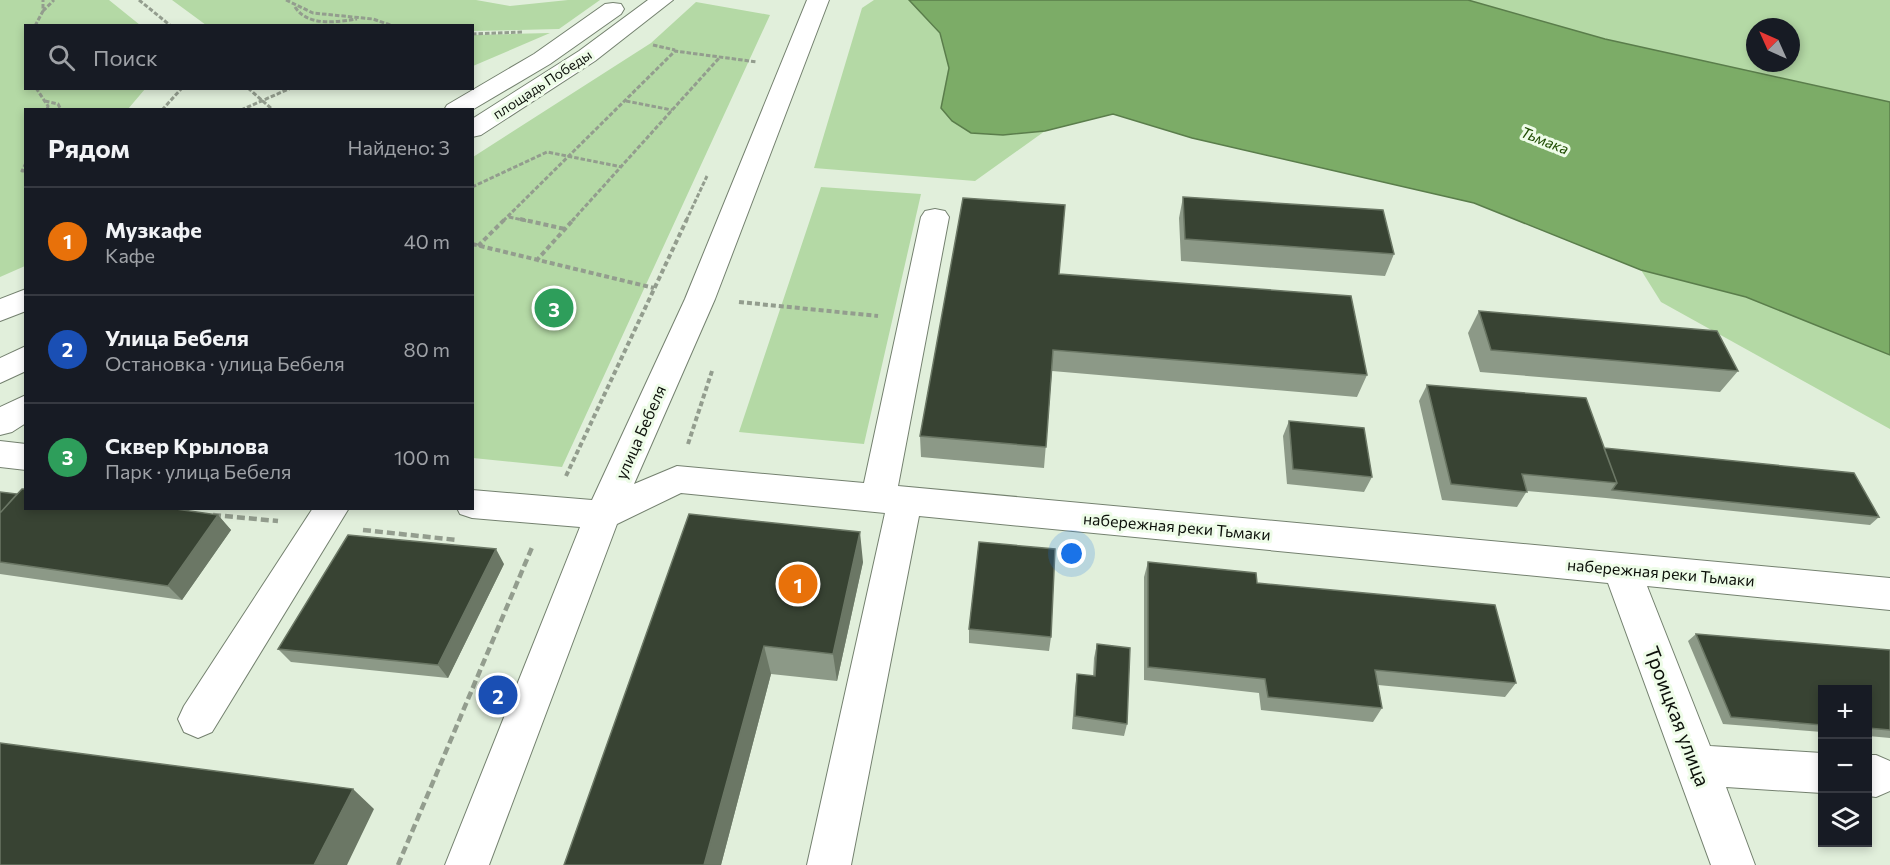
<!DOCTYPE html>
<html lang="ru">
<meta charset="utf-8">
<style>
:root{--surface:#171b24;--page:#20242c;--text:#f1f3f6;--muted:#9ea1a6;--line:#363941;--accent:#9ab787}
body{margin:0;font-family:Commissioner,sans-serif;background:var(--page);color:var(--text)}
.controls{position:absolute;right:18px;bottom:18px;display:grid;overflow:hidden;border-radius:0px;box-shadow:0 3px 9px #0003}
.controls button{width:54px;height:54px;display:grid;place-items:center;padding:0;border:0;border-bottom:2px solid var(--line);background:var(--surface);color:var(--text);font:30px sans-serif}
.compass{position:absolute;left:1746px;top:18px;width:54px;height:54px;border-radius:50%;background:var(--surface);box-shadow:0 3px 9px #0003;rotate:315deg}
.you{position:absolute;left:1072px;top:554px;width:21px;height:21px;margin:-15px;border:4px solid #fff;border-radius:50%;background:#1a73e8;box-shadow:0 0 0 9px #1a73e833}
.badge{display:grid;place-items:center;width:39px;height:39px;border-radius:50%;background:var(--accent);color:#fff;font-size:20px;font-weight:700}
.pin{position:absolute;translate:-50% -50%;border:3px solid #fff;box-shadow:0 2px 6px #0006}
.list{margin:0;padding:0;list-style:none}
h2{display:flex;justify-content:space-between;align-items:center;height:78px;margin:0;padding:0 24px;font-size:26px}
h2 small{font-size:20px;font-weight:400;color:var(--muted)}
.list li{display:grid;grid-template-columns:39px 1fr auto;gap:18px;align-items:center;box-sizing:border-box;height:108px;padding:0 24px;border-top:2px solid var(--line)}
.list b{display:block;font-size:22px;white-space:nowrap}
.list p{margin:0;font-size:20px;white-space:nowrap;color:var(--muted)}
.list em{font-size:20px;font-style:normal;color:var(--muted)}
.icon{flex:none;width:33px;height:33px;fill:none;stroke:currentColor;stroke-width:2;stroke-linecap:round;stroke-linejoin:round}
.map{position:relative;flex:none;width:1890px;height:865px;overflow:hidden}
.search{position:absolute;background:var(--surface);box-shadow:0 3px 9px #0003;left:24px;top:24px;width:450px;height:66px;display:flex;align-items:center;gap:15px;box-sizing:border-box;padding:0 21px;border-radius:0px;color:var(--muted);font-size:22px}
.panel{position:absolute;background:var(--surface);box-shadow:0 3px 9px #0003;left:24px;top:108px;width:450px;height:402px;border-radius:0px}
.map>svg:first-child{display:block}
.green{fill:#b4d9a5;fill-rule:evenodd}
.water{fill:#7cac67;stroke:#5a7d4b;stroke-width:1.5}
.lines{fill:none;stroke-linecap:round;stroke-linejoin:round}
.minor-casing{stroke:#74816f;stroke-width:2}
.major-casing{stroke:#74816f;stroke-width:2}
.path-far2{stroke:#939d8e;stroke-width:3;stroke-dasharray:4.5 2;stroke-linecap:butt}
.path-far1{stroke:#939d8e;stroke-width:4;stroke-dasharray:5 3;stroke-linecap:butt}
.path{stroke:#939d8e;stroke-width:4.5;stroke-dasharray:8 4;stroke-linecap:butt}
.minor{fill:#fff;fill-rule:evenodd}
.major{fill:#fff;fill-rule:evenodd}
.wall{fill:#8c9987}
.shaded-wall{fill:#6b7765}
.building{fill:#384333;stroke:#6b7765;stroke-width:1.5}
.labels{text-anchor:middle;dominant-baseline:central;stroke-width:6;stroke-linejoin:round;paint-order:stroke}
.far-street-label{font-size:14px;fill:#0c100a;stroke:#eefce8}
.far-water-label{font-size:15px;font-style:italic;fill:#1e4b00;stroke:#eefce8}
.street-label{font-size:16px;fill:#0c100a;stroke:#eefce8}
.near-street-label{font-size:20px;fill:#0c100a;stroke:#eefce8}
</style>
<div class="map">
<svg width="1890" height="865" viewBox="0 0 1890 865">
<rect width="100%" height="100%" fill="#e1efdb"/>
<path class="green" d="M0 0H109L140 25 26 26V88L145 89 128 109 26 110 25 266 0 277Z
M172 0H476L510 6 568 0H600L559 29 473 31 472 26 206 25Z
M874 0H909L940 33 949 68 941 108C972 144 1002 135 1045 131L975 181 814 168 862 8Z
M1468 0H1890V102L1605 39ZM1755 27H1791V63H1755Z
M696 2 770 15 562 467 473 458V157L651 43Z
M550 33 473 66V35Z
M821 187 921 194 864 444 739 432Z
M1641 270 1746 297 1890 355V429L1661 302Z"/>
<path class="water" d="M909 0H1468L1605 39 1890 102V355L1746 297 1641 270 1474 203 1192 138 1113 114 1045 131 1003 135 971 133 952 121 941 108 949 68 940 33Z"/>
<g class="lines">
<g class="minor-casing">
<path id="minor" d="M807 0H829L715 299 634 484 677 466 864 483 921 217 925 211 935 209 945 211 949 217 898 486 1890 578V610L1647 586 1710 746 1822 753V793L1726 787 1755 865H1711L1608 583 919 516 851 865H807L885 513 681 493 617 524 489 865H445L580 527 472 518 460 514 457 508H472V490L592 500 685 299Z
M26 289V311L0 321V299Z
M0 441 26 444V470L0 467Z
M313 508H349L212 732 198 738 184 732 178 719 184 706Z
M1868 755H1876L1890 761V791L1876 797 1868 796Z"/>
</g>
<g class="major-casing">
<path id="major" d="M648 0H673L595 61 481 135 472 137V119L579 51Z
M613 3 621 4 624 9 621 14 550 64 472 110H444L447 105 534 54 605 4Z
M26 346V371L0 383V358Z
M26 395V423L12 432 0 435V407Z"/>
</g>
<path class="path-far2" d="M139 0 171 26
M286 0 313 13 373 19 393 26
M295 7C308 27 337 22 357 19
M43 11 54 0
M35 26 43 11V0
M472 34 523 32
M653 45 675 50
M36 88 48 106 47 110
M248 88 273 110
M45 101 58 104 61 110
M626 101 672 110
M162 110 182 88
M241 110 291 88
M26 163 22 171H26
M472 187 547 152 622 167
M509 217 527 221
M503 221 675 51 757 62
M572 221 720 57
M686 221 707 176"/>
<path class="path-far1" d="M520 219 565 229
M472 244 654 288
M478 246 505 219
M536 261 574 219
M739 302 878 316
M688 444 712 371
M566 476 687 219"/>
<path class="path" d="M213 515 278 521
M363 530 457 540
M398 865 533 545"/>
<use href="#minor" class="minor"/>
<use href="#major" class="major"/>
</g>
<path class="wall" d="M1183 197 1394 254 1385 276 1181 261 1179 218Z
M1059 274 1367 375 1357 397 1052 371 1044 468 921 457 920 436Z
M1479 311 1738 371 1720 392 1480 372 1468 333Z
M1427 385 1604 448 1879 517 1870 525 1606 498 1527 491 1517 507 1442 500 1419 401Z
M1289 421 1372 477 1364 492 1287 484 1283 436Z
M0 492 218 515 231 530 182 600 0 574Z
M689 514 863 562 837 681 771 674 721 865H564Z
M1148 562 1257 583 1516 683 1505 697 1378 685 1382 708 1373 722 1261 710 1259 693 1144 680V577Z
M504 564 448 678 291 662 278 649Z
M969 629 1051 637 1049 651 969 643Z
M1696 634 1890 650V738L1868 736V690H1822V732L1723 724 1688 641Z
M1097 644 1127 724 1124 736 1072 729 1075 688 1077 674 1093 676 1094 658Z"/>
<path class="shaded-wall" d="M218 515 231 530 182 600 168 586Z
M860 532 863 562 837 681 833 654Z
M496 549 504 564 448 678 438 665Z
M764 646 771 674 721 865H704Z
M353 789 374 809 347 865H314Z"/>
<path class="building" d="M1183 197 1383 210 1394 254 1185 239Z
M963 198 1065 205 1059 274 1351 296 1367 375 1053 350 1046 447 920 436Z
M1479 311 1717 331 1738 371 1491 350Z
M1427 385 1586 398 1617 483 1522 474 1527 492 1451 484Z
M1289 421 1364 428 1372 477 1293 469Z
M1604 448 1854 473 1879 517 1612 490 1617 483Z
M22 489H26V508H169L218 515 168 586 0 562V513Z
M0 492 17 494 0 513Z
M689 514 860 532 833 654 764 646 704 865H564Z
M348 535 496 549 438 665 278 649Z
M979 542 1055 549 1051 637 969 629Z
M1148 562 1256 573 1257 583 1495 605 1516 683 1375 670 1382 708 1268 697 1265 679 1148 667Z
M1696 634 1890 650V730L1868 728V690H1822V725L1731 717Z
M1097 644 1130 648 1127 724 1075 716 1077 674 1095 676Z
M0 743 353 789 314 865H0Z"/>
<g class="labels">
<g class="far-street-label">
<text transform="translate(542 84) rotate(-33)">площадь Победы</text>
</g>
<g class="far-water-label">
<text transform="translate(1545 140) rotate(22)">Тьмака</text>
</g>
<g class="street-label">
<text transform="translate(640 432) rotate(-66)">улица Бебеля</text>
<text transform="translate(1177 526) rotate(5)">набережная реки Тьмаки</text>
<text transform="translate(1661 572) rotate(5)">набережная реки Тьмаки</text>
</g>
<g class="near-street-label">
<text transform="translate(1678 716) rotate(69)">Троицкая улица</text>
</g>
</g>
</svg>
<div class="controls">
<button>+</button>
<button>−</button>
<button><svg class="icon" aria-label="layers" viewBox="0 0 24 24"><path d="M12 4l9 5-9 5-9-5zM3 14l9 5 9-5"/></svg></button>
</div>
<svg class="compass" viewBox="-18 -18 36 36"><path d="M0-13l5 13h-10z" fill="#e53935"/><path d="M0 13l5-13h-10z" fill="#9ea1a6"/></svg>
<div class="you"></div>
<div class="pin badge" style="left:798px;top:584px;background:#e8710a">1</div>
<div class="pin badge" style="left:498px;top:695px;background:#1a4fb4">2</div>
<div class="pin badge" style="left:554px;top:308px;background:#2e9e5b">3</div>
<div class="search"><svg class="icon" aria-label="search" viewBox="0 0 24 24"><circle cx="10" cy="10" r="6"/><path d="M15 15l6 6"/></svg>Поиск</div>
<section class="panel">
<h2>Рядом<small>Найдено: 3</small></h2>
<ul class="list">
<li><span class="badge" style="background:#e8710a">1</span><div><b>Музкафе</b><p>Кафе</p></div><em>40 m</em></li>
<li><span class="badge" style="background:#1a4fb4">2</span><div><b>Улица Бебеля</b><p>Остановка · улица Бебеля</p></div><em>80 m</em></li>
<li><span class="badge" style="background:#2e9e5b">3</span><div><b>Сквер Крылова</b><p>Парк · улица Бебеля</p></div><em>100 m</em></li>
</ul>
</section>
</div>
